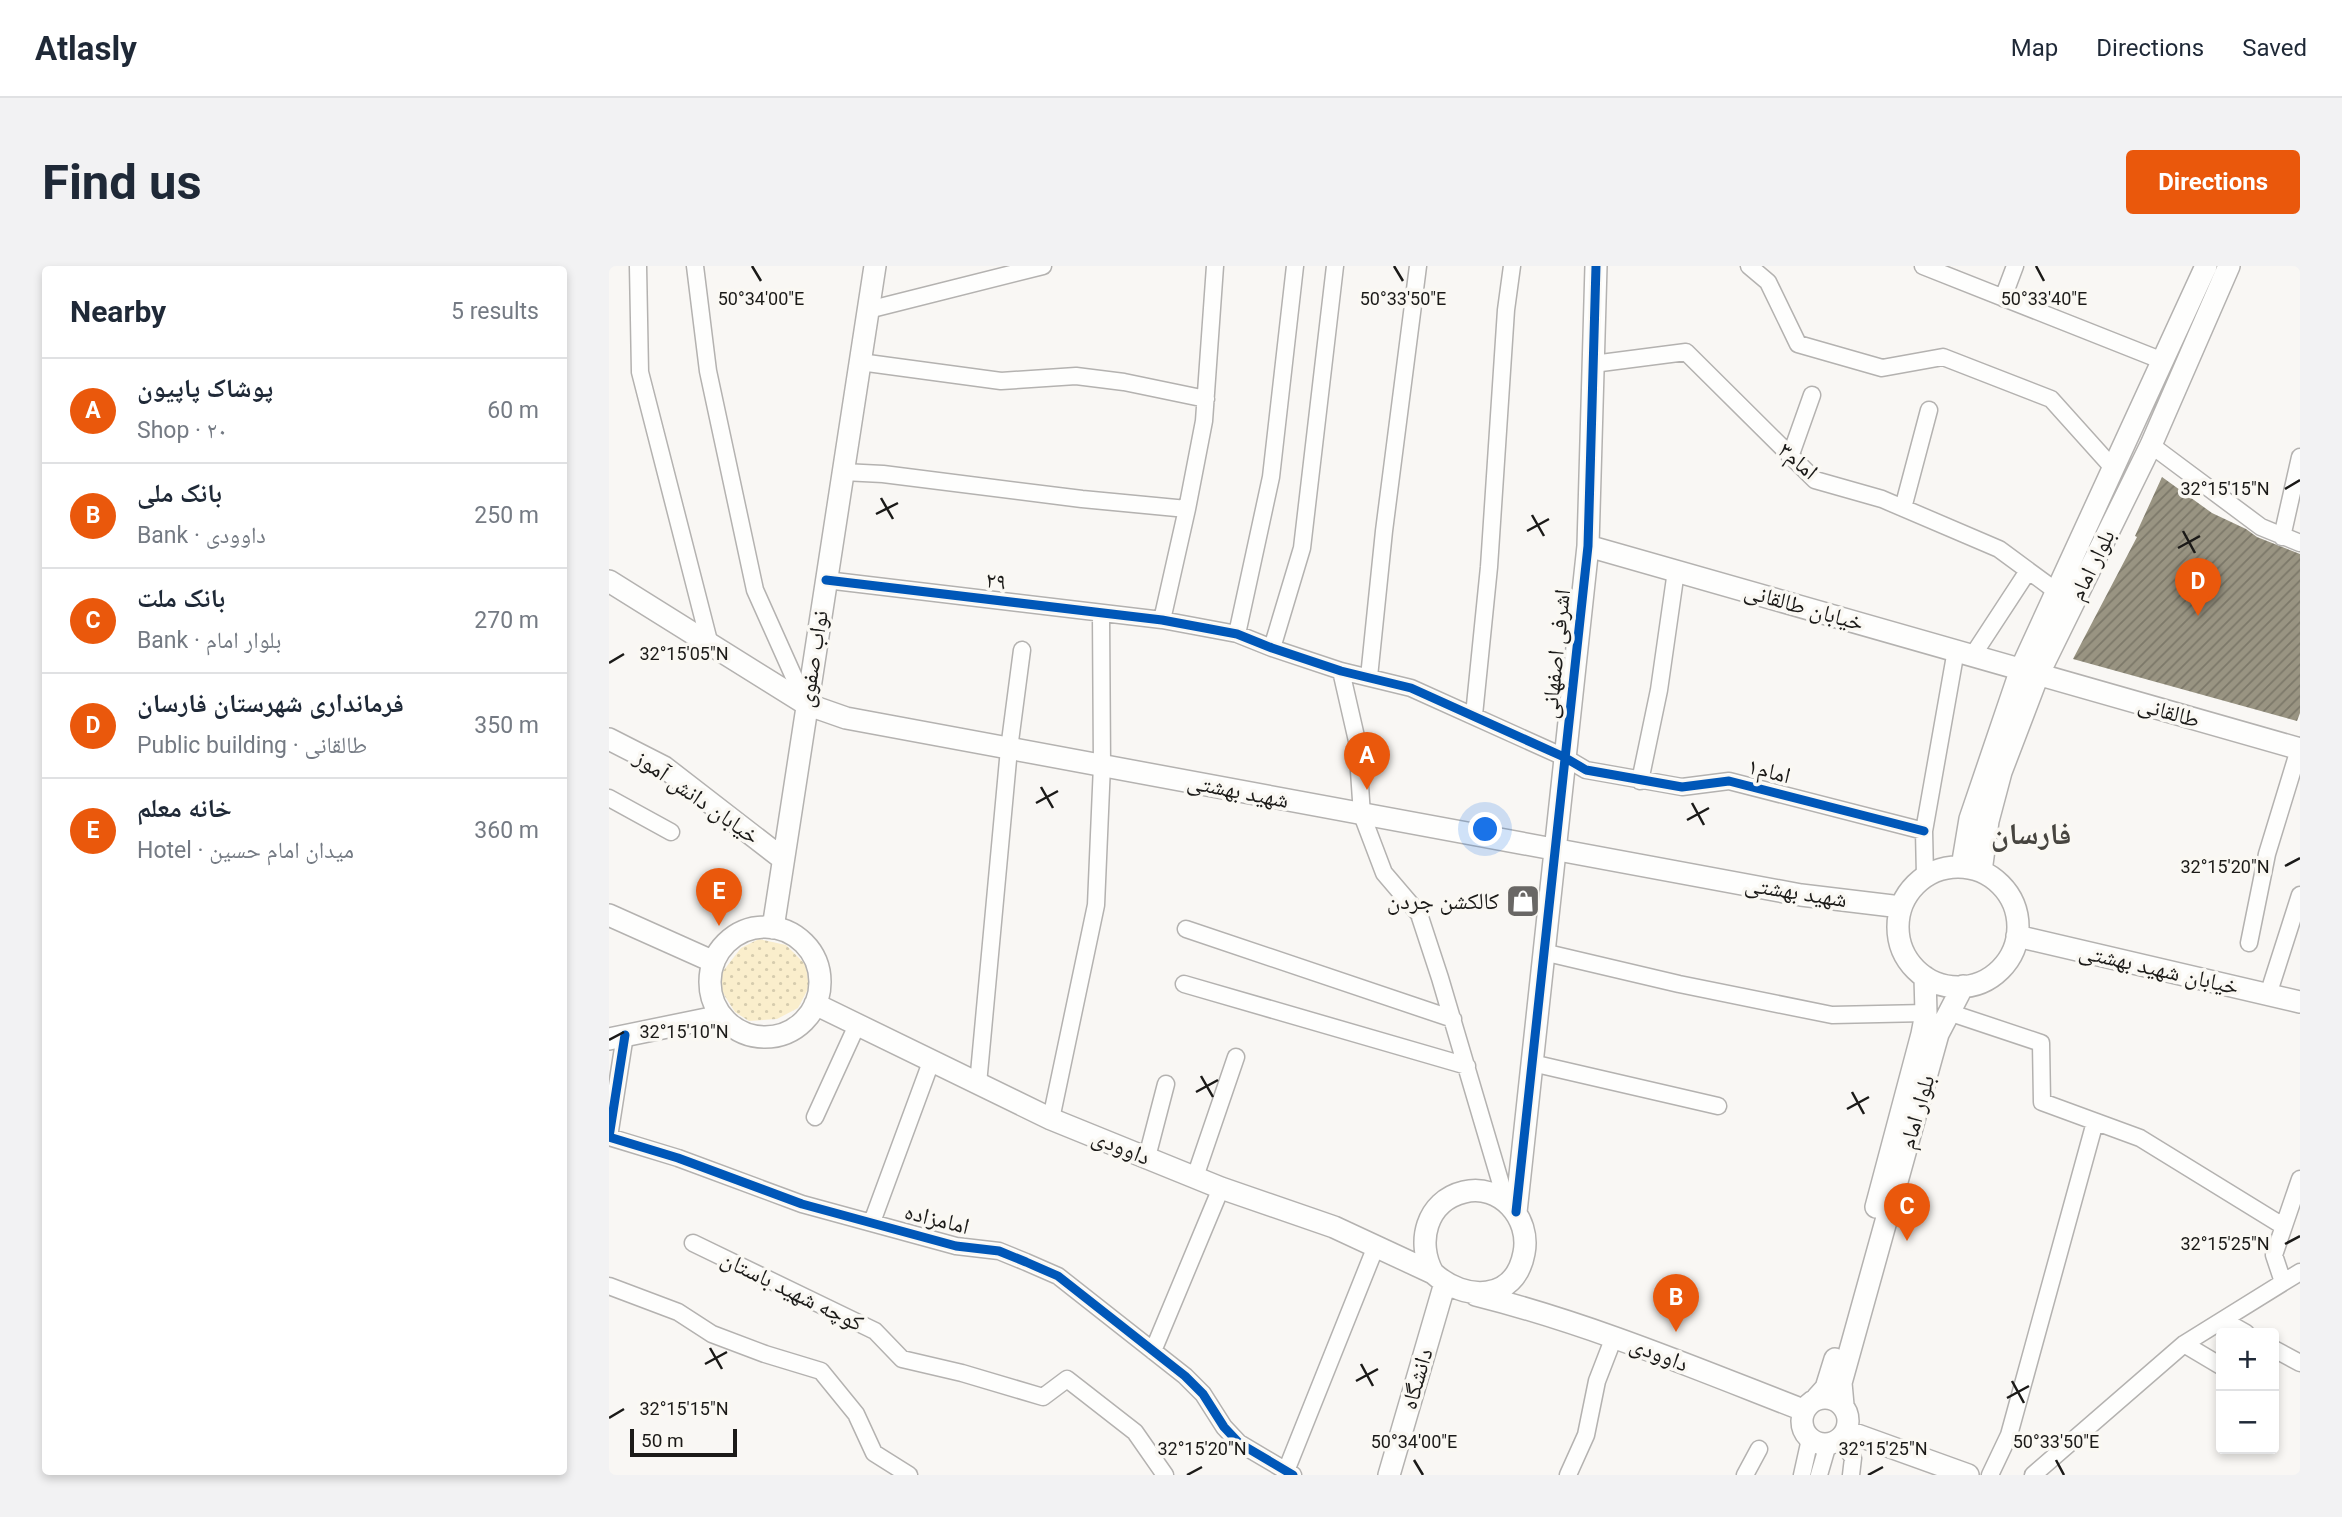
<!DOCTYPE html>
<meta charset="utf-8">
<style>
:root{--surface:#fff;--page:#f2f2f3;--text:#1f2937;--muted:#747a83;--line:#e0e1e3;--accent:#ea580c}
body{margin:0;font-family:Roboto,"Noto Naskh Arabic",sans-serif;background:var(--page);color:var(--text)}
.controls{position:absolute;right:21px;bottom:21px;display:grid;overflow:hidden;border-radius:7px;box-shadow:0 4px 10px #0003}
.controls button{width:63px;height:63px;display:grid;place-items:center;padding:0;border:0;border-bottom:2px solid var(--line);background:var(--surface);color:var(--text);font:35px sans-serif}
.scale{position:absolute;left:21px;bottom:18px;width:107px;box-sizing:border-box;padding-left:7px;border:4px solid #1b1a18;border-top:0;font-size:19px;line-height:24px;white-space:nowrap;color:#1b1a18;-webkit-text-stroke:5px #faf8f3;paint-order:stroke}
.you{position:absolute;left:877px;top:564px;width:24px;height:24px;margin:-18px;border:5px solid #fff;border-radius:50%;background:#1a73e8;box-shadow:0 0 0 10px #1a73e833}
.badge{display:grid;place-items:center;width:46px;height:46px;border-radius:50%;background:var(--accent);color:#fff;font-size:23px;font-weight:700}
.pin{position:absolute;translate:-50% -58px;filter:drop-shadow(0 2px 4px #0008)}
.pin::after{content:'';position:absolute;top:37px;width:24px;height:21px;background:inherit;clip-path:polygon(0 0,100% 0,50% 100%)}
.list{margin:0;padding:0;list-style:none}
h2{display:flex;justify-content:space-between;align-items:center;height:91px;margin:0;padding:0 28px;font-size:30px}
h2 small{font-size:23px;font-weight:400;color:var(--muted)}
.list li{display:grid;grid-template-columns:46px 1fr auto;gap:21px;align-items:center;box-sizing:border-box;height:105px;padding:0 28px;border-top:2px solid var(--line)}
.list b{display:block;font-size:26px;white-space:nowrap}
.list p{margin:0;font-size:23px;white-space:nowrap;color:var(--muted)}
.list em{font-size:23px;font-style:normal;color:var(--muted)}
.map{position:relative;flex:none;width:1691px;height:1209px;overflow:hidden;border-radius:7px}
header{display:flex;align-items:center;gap:42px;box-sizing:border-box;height:98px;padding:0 35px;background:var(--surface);border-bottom:2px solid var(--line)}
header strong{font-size:33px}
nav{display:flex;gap:38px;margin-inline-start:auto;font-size:24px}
.intro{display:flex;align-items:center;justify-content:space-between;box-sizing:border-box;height:168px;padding:0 42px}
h1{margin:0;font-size:49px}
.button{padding:18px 32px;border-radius:7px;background:var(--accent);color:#fff;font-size:24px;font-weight:700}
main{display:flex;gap:42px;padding:0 42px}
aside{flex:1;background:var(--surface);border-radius:7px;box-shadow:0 4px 10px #0003}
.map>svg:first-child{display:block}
.grass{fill:url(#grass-dots)}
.building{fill:url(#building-hatch)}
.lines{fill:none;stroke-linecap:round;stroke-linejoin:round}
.street-casing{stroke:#b4b2b0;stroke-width:19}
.secondary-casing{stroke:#b4b2b0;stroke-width:24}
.street{stroke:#fefefd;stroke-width:16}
.secondary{stroke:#fefefd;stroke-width:21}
.cycleway-casing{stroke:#faf8f3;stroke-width:13}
.cycleway{stroke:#0057b8;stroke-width:9}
.ticks{fill:none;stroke:#1b1a18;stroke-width:2.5}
.labels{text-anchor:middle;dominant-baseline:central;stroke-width:7;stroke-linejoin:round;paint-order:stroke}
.street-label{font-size:23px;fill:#1b1a18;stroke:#faf8f3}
.poi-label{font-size:23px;fill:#1b1a18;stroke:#faf8f3;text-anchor:end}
.district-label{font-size:30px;font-weight:bold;fill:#474540;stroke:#faf8f3}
.ticks-label{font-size:18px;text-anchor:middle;fill:#1b1a18;stroke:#faf8f3;stroke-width:7;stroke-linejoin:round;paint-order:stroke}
</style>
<header>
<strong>Atlasly</strong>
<nav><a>Map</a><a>Directions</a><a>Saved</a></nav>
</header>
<div class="intro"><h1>Find us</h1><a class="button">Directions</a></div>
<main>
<aside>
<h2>Nearby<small>5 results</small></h2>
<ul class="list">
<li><span class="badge">A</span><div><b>پوشاک پاپیون</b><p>Shop · ۲۰</p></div><em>60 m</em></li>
<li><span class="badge">B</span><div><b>بانک ملی</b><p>Bank · داوودی</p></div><em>250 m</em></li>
<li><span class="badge">C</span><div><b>بانک ملت</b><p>Bank · بلوار امام</p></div><em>270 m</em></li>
<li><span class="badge">D</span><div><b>فرمانداری شهرستان فارسان</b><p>Public building · طالقانی</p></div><em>350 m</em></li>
<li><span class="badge">E</span><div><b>خانه معلم</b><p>Hotel · میدان امام حسین</p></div><em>360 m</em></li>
</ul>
</aside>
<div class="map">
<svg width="1691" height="1209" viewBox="0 0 1691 1209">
<defs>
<pattern id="grass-dots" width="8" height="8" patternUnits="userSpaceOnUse" patternTransform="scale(1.75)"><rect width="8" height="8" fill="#faeecc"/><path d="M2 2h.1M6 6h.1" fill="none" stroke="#d6ccae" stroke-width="1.8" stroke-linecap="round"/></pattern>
<pattern id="building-hatch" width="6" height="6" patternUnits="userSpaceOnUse" patternTransform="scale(1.75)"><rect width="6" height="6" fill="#999482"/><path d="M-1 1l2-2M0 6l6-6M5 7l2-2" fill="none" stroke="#7c7869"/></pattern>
</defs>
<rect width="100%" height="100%" fill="#f9f7f4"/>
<path class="grass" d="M150 673 177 679 197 699 200 721 189 742 168 753 140 755 126 746 112 724 111 709 132 682Z"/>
<path class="building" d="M1553 211 1603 247 1637 263 1648 271 1691 288V447L1688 455 1464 393 1528 271 1526 270Z"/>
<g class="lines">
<g class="street-casing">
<path id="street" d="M29 0 31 106 101 379
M86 0 99 105 146 324 197 438
M1140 0 1159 16 1189 78 1273 102 1334 91 1442 133 1504 202
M1314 0 1554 95
M1394 32 1406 0
M259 44 434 0
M251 96 392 115 467 110 515 116 597 133
M984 98 1077 86 1206 214 1273 233 1390 283 1447 325
M1542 179 1652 261 1691 277
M1181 191 1203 129
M234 206 274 208 473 233 578 243
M1294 242 1320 144
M1673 271 1691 191
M217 314 553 354 628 368 663 382 732 405 802 422 955 491 977 504 1073 521 1120 515 1315 565
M553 354 578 243 595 155 606 0
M628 368 662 211 686 0
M663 382 693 282 726 0
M1364 389 1419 305
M732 405 748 475 753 549 775 607 810 648 831 712 897 935
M760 411 775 265 809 0
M865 449 880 301 897 44 903 0
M1031 515 1050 424 1067 305
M0 532 62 566
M1316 610 1315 565 1347 384
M577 663 844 753
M1640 677 1658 588 1691 480
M934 686 1070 718 1223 749 1317 747
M575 718 858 800
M1659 729 1691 629
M1339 746 1432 777 1433 836 1531 872 1674 960
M16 769 0 871 69 892 193 938 347 980 390 985 417 996 449 1010 576 1110 594 1128 615 1161 630 1177 684 1209
M923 797 1109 840
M369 818 400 483 413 384
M206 851 248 759
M442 853 487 639 493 499 492 347
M538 891 557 818
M586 911 627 791
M263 956 322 796
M84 977 266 1065 293 1093 353 1107 434 1131 458 1113 526 1166 556 1209
M1674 1016 1665 989 1691 913
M0 1020 69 1046 103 1068 156 1088 212 1105 247 1148 265 1187 300 1209
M1614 1054 1637 1067
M1575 1078 1612 1100
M1665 1083 1691 1097
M544 1085 612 922
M1231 1173 1244 1192 1242 1209
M677 1205 767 980
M959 1209 977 1169 988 1115 1005 1071
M1136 1209 1150 1183
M1193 1209 1201 1173
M1210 1209 1219 1178
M1381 1209 1400 1169 1486 856
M1424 1209 1575 1078 1691 1006"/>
</g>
<g class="secondary-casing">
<path id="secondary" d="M979 280 1691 483
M0 315 197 438 237 452 1192 629 1292 641
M0 473 55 501 174 593
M1353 601 1361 553 1412 403 1597 0
M1289 661a60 60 0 1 1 120 0a60 60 0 1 1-120 0Z
M1372 605 1379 555 1392 506 1429 409 1542 179 1620 0
M0 649 105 696
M101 716a55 55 0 1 1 110 0a55 55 0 1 1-110 0Z
M164 662 266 0
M1408 670 1691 736
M206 738 442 853 612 922 725 961 824 1007C856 1036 906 1036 915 987 922 952 891 917 855 926 817 935 807 977 824 1007
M0 773 112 750
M1267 941 1313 768 1317 747 1316 711
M907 946 979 280 987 0
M867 1029C979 1057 1086 1102 1194 1144
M1193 1155a23 23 0 1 1 46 0a23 23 0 1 1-46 0Z
M1208 1132 1217 1122 1226 1093
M1234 1139 1232 1117 1329 768 1354 720
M1237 1165 1359 1209
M780 1209 836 1017"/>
</g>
<use href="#street" class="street"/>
<use href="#secondary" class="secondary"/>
<g class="cycleway-casing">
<path id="cycleway" d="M217 314 553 354 628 368 663 382 732 405 802 422 955 491 977 504 1073 521 1120 515 1315 565
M16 769 0 871 69 892 193 938 347 980 390 985 417 996 449 1010 576 1110 594 1128 615 1161 630 1177 684 1209
M907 946 979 280 987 0"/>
</g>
<use href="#cycleway" class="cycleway"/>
</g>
<path class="ticks" d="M143 0 152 15M785 0 794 15M1427 0 1435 15M1676 223 1691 214M272 232 284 253M267 248 289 237M923 249 935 270M918 265 940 253M1574 265 1586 287M1569 282 1591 270M0 397 15 388M432 521 444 542M427 537 449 525M1083 537 1095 559M1078 554 1100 542M1676 600 1691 592M0 774 15 766M592 810 604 831M587 826 609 814M1243 826 1255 848M1238 843 1260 831M1676 978 1691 970M101 1082 113 1103M96 1098 118 1086M752 1098 764 1120M747 1115 769 1103M1403 1115 1415 1137M1398 1132 1420 1120M0 1152 15 1143M805 1194 814 1209M1447 1194 1455 1209M578 1209 593 1201M1259 1209 1274 1201"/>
<defs>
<g id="shop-square" transform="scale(1.75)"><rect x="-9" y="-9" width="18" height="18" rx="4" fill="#696765" stroke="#faf8f3"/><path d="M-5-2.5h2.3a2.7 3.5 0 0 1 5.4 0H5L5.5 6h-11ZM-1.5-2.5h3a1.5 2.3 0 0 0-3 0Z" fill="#fff"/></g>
</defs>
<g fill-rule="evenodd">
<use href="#shop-square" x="914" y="635"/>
</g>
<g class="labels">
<g class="street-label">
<text transform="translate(1189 195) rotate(40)">امام۳</text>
<text transform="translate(1483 299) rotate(-64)">بلوار امام</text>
<text transform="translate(387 315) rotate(7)">۲۹</text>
<text transform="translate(1195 341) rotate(16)">خیابان طالقانی</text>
<text transform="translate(947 388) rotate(-84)">اشرفی اصفهانی</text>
<text transform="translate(204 393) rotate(-81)">نواب صفوی</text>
<text transform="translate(1560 446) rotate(16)">طالقانی</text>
<text transform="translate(1160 505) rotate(14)">امام۱</text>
<text transform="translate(629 525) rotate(11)">شهید بهشتی</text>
<text transform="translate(88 531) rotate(35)">خیابان دانش آموز</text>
<text transform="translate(1187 626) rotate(9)">شهید بهشتی</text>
<text transform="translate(1550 703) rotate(13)">خیابان شهید بهشتی</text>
<text transform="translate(1308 846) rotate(-74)">بلوار امام</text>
<text transform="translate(512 881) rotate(22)">داوودی</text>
<text transform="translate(328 953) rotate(14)">امامزاده</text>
<text transform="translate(183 1025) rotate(26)">کوچه شهید باستان</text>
<text transform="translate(1050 1088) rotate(21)">داوودی</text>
<text transform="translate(808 1113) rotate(-74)">دانشگاه</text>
</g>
<g class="poi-label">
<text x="890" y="635">کالکشن جردن</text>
</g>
<g class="district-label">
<text x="1422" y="567">فارسان</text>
</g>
</g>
<g class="ticks-label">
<text x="152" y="39">50°34'00"E</text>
<text x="794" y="39">50°33'50"E</text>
<text x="1435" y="39">50°33'40"E</text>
<text x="1616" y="229">32°15'15"N</text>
<text x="75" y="394">32°15'05"N</text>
<text x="1616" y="607">32°15'20"N</text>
<text x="75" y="772">32°15'10"N</text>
<text x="1616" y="984">32°15'25"N</text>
<text x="75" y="1149">32°15'15"N</text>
<text x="805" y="1182">50°34'00"E</text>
<text x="1447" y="1182">50°33'50"E</text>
<text x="593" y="1189">32°15'20"N</text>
<text x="1274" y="1189">32°15'25"N</text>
</g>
</svg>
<div class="controls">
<button>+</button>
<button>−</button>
</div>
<div class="scale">50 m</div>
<div class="you"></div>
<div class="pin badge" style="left:758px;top:524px">A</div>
<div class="pin badge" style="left:1067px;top:1066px">B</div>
<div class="pin badge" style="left:1298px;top:975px">C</div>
<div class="pin badge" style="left:1589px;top:350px">D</div>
<div class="pin badge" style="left:110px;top:660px">E</div>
</div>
</main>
